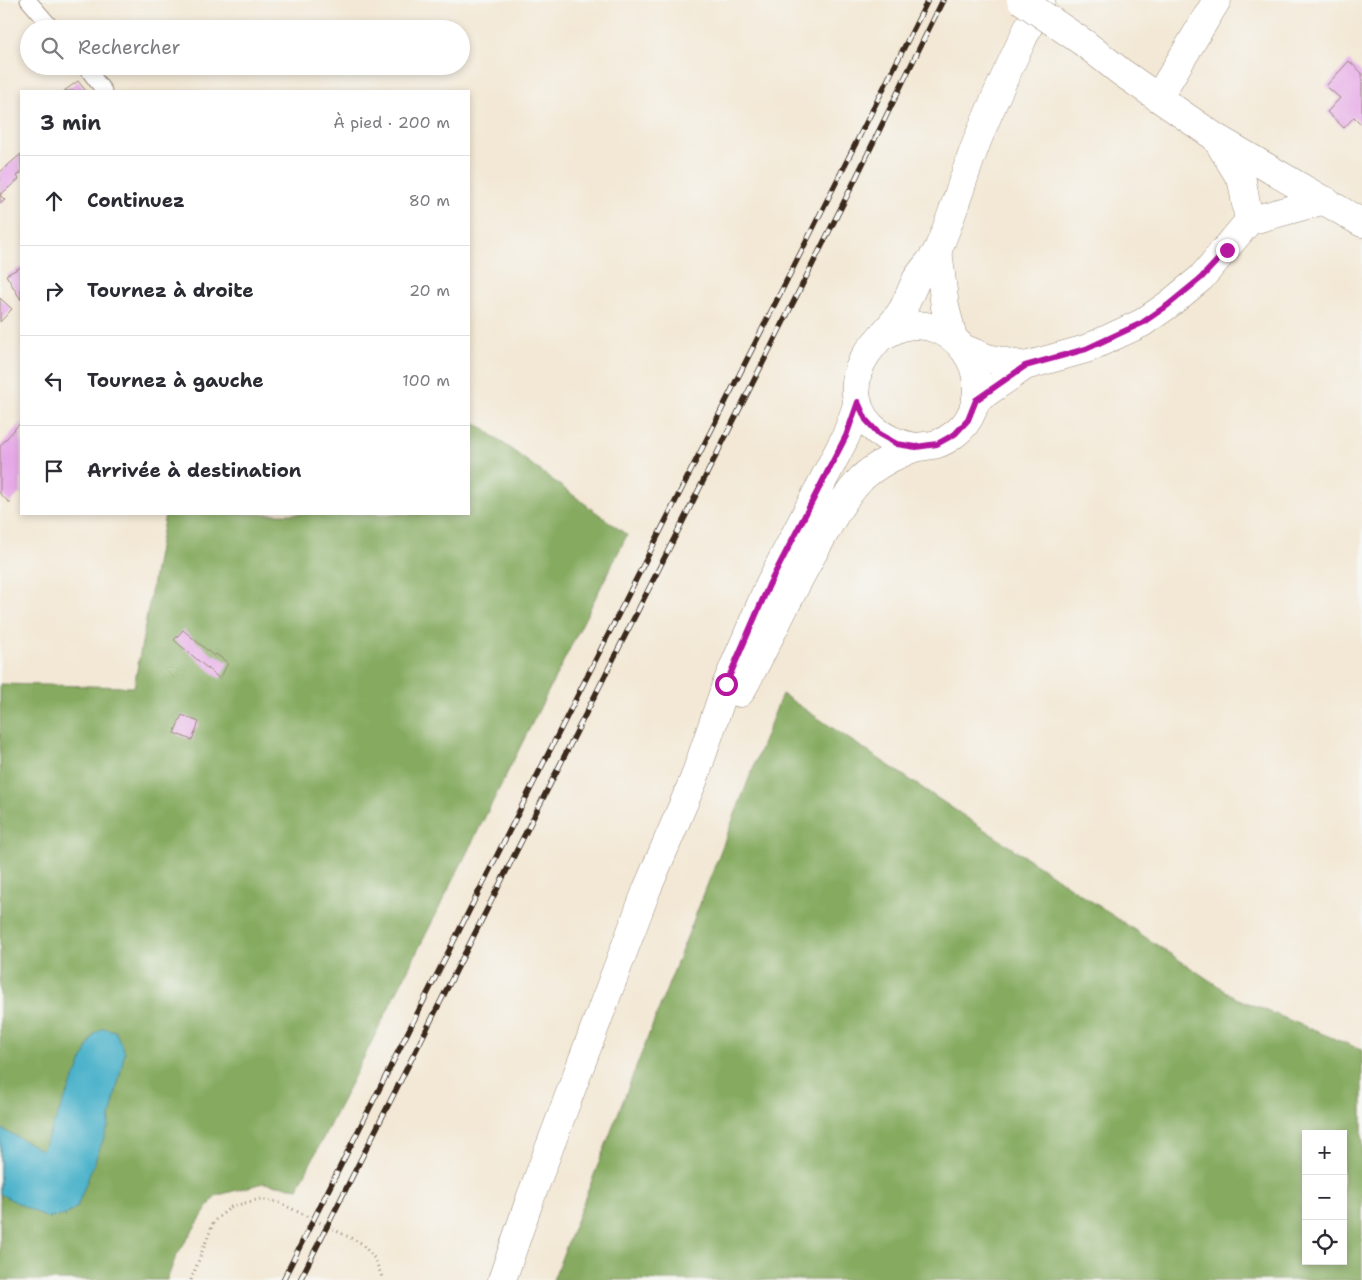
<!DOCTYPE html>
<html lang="fr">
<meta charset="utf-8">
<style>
:root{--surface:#fff;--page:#f7f7f7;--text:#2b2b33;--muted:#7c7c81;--line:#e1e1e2}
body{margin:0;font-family:"Shantell Sans",sans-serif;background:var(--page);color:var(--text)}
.controls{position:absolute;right:15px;bottom:15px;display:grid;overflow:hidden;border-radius:0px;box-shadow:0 2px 8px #0003}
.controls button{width:45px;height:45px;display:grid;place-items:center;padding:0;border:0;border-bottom:1px solid var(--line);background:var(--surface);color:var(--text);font:25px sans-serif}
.stop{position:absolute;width:15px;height:15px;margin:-11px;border:4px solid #b5179e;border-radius:50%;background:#fff}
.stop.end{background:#b5179e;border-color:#fff;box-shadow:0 1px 5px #0008}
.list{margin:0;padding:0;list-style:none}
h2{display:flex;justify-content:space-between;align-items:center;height:65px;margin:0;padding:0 20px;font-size:21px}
h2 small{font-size:16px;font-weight:400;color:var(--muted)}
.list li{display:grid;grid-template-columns:32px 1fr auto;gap:15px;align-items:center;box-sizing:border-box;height:90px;padding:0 20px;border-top:1px solid var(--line)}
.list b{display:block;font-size:19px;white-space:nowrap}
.list em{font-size:16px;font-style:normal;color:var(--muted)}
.icon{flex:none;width:28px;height:28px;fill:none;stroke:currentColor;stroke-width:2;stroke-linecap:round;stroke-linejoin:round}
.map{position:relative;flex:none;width:1362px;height:1280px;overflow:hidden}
.search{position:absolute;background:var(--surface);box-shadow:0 2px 8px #0003;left:20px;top:20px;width:450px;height:55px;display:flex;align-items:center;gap:12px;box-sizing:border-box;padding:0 18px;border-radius:28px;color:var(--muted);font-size:19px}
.panel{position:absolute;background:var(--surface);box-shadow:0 2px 8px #0003;left:20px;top:90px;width:450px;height:425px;border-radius:0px}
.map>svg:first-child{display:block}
.forest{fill:#86ab60;stroke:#606a3f;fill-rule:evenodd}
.water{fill:#4bb2ca;stroke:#436e74}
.building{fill:#e6a9e7}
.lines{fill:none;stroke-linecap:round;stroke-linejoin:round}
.service-casing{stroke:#97897a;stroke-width:17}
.tertiary-casing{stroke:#97897a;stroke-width:29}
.secondary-casing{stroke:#97897a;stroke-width:29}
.path{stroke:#97897a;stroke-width:3;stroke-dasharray:1 4;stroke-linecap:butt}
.service{stroke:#fff;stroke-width:15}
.tertiary{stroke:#fff;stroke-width:28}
.secondary{stroke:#fff;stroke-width:28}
.rail-casing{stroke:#3b2a1e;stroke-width:5.5}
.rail{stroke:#f6f6f2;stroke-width:4;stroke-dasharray:11;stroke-linecap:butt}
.tertiary-bridge-casing{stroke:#97897a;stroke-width:29;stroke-linecap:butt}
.tertiary-bridge{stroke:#fff;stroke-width:28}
.route{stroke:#b5179e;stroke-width:6}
</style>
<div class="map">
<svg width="1362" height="1280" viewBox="0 0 1362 1280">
<rect width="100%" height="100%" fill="#f6f6f2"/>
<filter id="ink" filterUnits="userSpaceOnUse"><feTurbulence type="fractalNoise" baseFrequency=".02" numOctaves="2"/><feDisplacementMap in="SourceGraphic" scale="10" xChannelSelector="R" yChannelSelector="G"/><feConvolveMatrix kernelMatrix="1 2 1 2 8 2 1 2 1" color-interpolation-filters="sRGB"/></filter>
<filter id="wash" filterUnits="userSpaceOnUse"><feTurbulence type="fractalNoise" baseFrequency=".0096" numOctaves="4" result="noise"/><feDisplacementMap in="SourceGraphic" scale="20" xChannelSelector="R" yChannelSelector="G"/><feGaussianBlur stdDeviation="1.12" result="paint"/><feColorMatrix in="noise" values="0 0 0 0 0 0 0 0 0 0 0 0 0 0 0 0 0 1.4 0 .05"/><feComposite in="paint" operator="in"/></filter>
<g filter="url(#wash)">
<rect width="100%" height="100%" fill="#f3e8d5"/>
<path class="forest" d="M469 418 627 535 298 1188 263 1183 215 1196 176 1256 167 1280H0V684L134 687 165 514H469Z
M782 694 1236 998 1362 1050V1280H553ZM1306 1134H1343V1261H1306Z"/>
<path class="water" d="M103 1028 115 1031 125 1052 108 1127 77 1207 66 1215 47 1218 0 1194V1128L42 1150 94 1034Z"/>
<g id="blocks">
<path class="building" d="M1349 61 1362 73V125L1354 117 1344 128 1327 112 1340 98 1326 86Z
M78 81 86 91H64Z
M21 154V173L17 176 19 179 0 195 5 200 0 204V172Z
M21 267V300L6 275Z
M0 298 12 309 0 322Z
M21 422V492L10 503 0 494V446Z
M183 630 214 656 216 654 228 663 220 679 174 640Z
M182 715 199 722 192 740 174 733Z"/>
</g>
</g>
<g filter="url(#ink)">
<use href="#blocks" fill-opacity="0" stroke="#97897a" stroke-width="1"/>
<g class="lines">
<g class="service-casing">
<path id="service" d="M28 0 53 29
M85 66 104 91"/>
</g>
<g class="tertiary-casing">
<path id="tertiary" d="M1084 43 1121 72 1215 137 1362 223
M1158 98 1217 0
M1217 140 1242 181 1249 221
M965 349 987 358 1025 366
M976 400 1025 366 1086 349 1142 323 1168 305 1201 278 1249 221 1325 200"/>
</g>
<g class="secondary-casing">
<path id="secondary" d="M938 250 945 307 953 337
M916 447C883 442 853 421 856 383 858 351 889 334 904 307 908 298 912 289 916 280 922 269 933 260 938 249 952 218 961 184 973 152 992 100 1018 50 1041 0
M740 693C768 643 791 591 820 541 832 519 844 497 862 478 876 465 896 455 914 448 921 446 930 446 937 444 949 440 963 429 969 418 995 372 954 315 902 327 896 329 890 333 884 335
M502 1280 530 1199 647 889 694 779 726 685 769 585 846 436 858 402"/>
</g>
<path class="path" d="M191 1280 214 1221 231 1207 259 1199 278 1202 361 1243 375 1259 383 1280"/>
<use href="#service" class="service"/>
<use href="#tertiary" class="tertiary"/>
<use href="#secondary" class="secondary"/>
<g class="rail-casing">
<path id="rail" d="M283 1280 928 0
M300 1280 851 188 943 0"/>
</g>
<use href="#rail" class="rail"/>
<g class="tertiary-bridge-casing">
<path id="tertiary-bridge" d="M1021 0 1084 43"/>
</g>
<use href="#tertiary-bridge" class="tertiary-bridge"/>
</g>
</g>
<g class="lines" filter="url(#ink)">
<path class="route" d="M726 684 769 585 846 436 858 402 866 420 879 434 897 444 916 447 937 444 955 434 968 420 976 400 1025 366 1086 349 1142 323 1168 305 1201 278 1227 250"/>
</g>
</svg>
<div class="controls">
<button>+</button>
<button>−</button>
<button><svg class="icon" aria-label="locate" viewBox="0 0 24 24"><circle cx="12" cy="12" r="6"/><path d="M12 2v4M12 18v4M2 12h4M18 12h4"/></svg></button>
</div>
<div class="stop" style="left:726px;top:684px"></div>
<div class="stop end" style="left:1227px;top:250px"></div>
<div class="search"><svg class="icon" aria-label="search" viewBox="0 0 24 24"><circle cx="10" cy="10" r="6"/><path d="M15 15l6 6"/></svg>Rechercher</div>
<section class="panel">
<h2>3 min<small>À pied · 200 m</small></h2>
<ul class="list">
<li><svg class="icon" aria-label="ahead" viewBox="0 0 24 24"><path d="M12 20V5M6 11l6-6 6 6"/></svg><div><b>Continuez</b></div><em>80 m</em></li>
<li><svg class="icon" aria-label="right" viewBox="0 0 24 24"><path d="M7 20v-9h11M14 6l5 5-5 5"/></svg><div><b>Tournez à droite</b></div><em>20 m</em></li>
<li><svg class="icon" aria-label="left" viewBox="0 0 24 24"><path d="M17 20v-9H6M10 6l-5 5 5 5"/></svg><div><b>Tournez à gauche</b></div><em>100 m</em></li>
<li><svg class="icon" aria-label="arrive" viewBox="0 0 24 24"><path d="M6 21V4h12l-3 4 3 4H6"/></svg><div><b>Arrivée à destination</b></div></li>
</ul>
</section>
</div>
